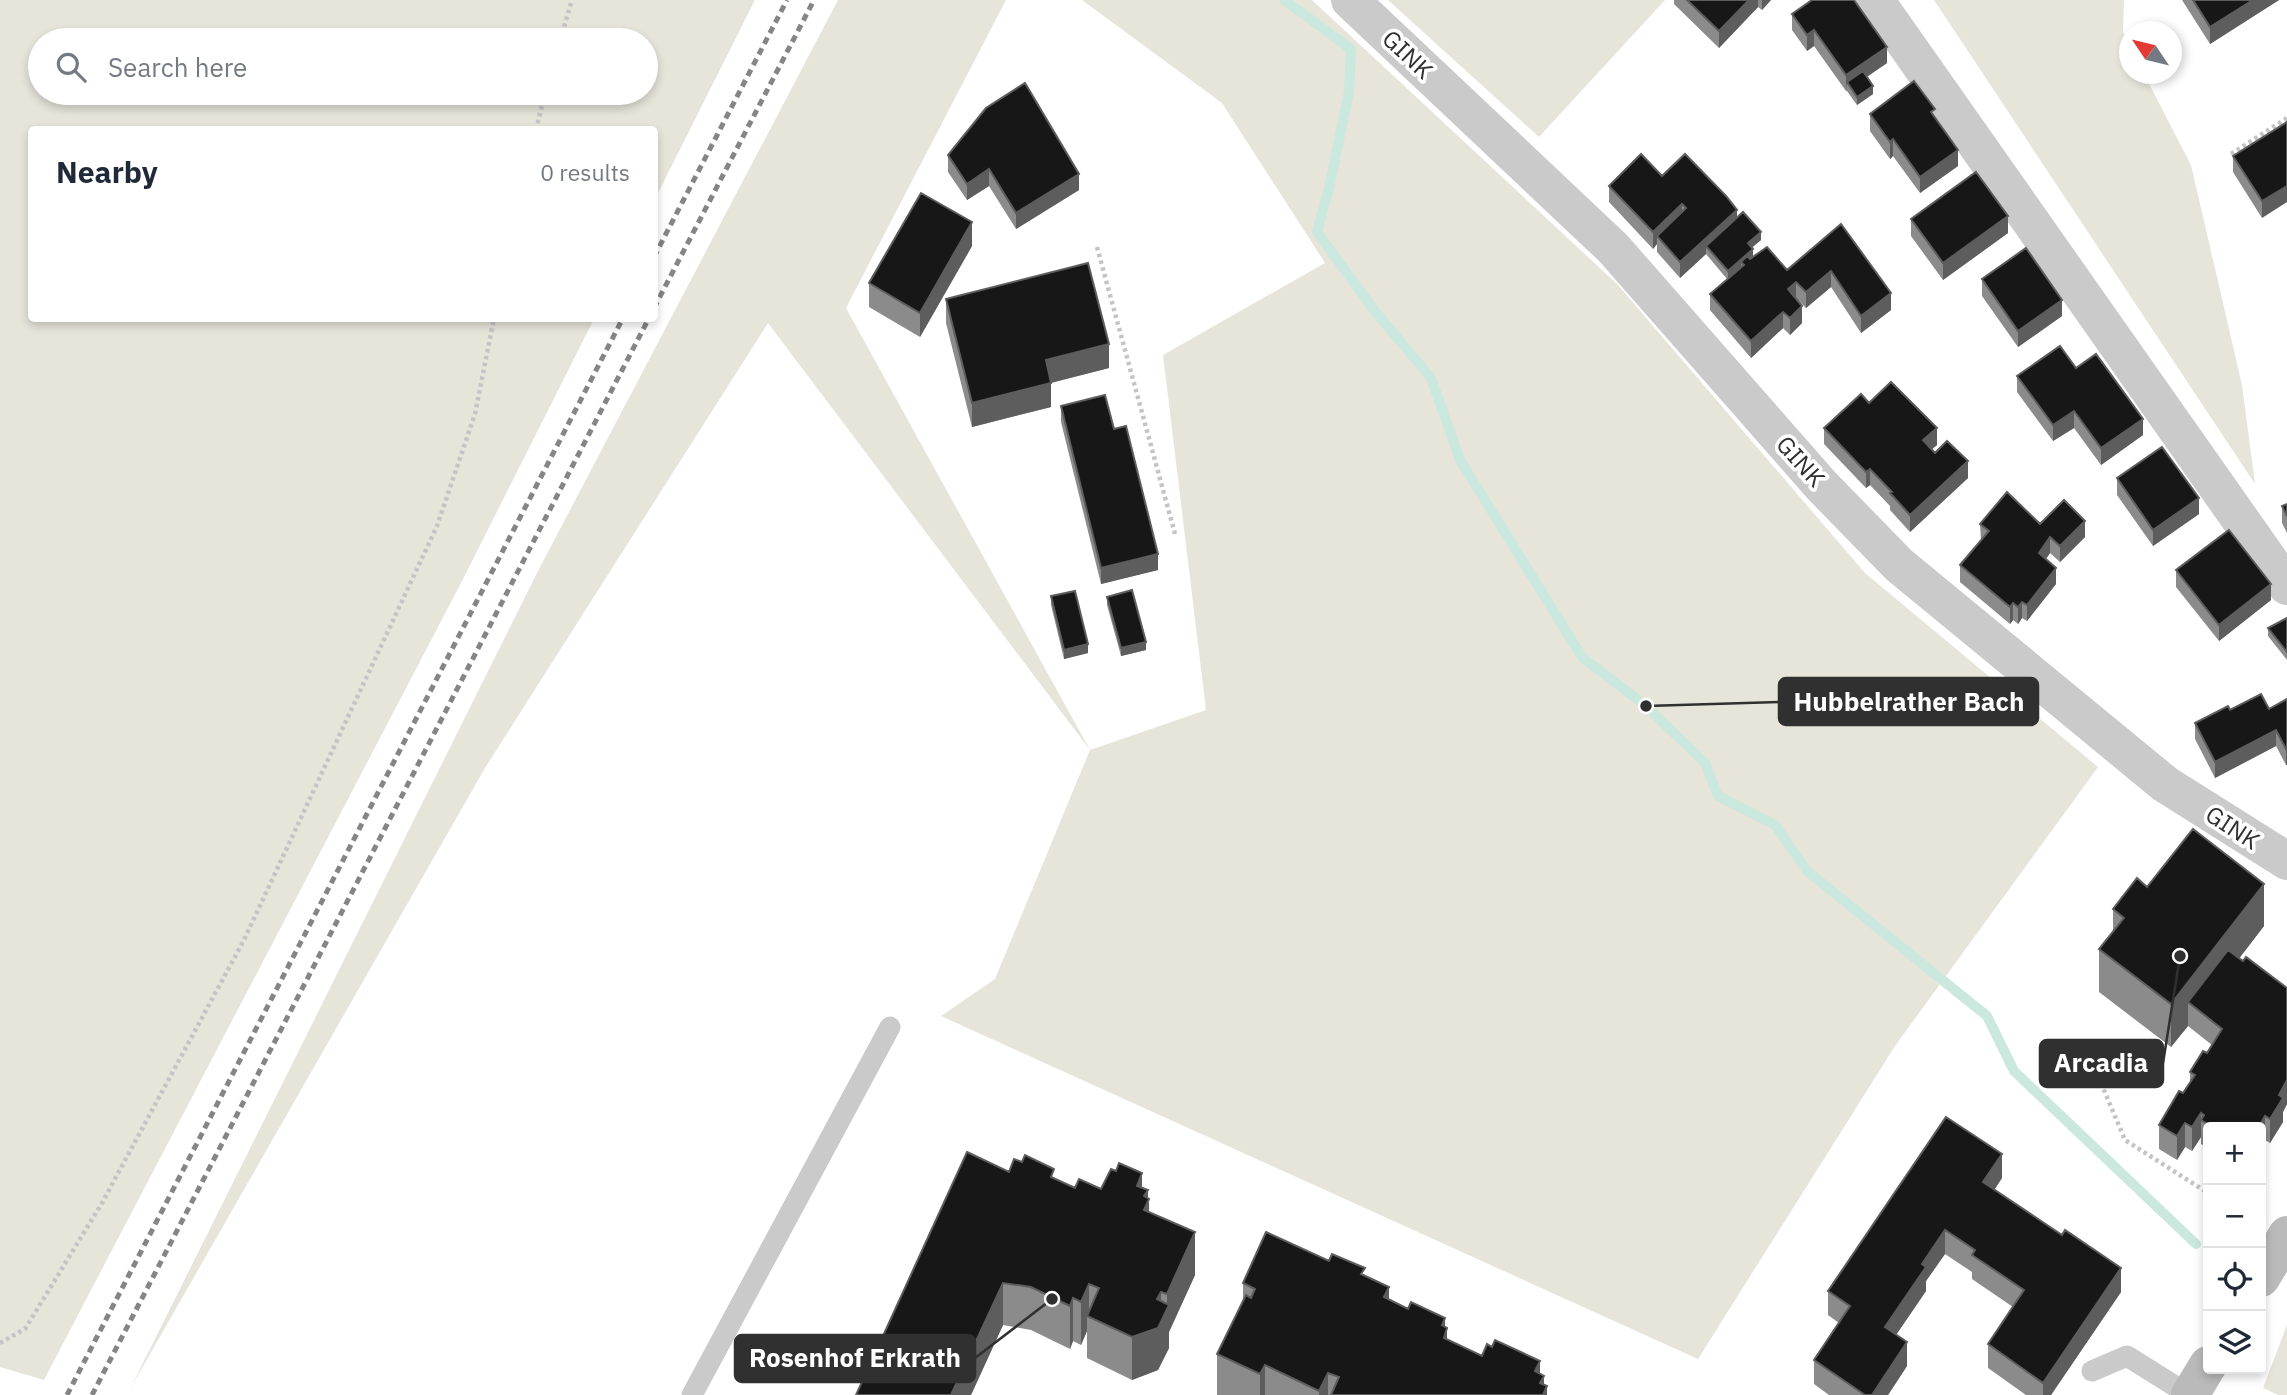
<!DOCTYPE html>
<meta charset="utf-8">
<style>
:root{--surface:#fff;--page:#f6f6f7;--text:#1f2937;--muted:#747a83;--line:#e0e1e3}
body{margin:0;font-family:"IBM Plex Sans",sans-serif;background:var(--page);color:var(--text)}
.controls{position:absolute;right:21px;bottom:21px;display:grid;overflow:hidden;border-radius:7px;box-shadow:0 4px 10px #0003}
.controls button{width:63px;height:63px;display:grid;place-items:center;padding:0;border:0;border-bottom:2px solid var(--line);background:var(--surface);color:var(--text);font:35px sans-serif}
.compass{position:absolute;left:2119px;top:21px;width:63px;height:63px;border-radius:50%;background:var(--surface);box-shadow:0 4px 10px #0003;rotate:305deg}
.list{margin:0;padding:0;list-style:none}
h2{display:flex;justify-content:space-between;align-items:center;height:91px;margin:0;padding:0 28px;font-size:30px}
h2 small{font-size:23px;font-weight:400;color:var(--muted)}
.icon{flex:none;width:38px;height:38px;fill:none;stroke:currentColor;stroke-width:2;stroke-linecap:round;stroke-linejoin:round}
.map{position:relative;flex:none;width:2287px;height:1395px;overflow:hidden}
.search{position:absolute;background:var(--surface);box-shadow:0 4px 10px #0003;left:28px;top:28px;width:630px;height:77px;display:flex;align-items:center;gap:18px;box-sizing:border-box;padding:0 24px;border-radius:38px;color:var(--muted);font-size:26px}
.panel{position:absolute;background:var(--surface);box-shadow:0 4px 10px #0003;left:28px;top:126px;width:630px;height:196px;border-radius:7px}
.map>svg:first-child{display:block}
.green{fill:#e7e4da;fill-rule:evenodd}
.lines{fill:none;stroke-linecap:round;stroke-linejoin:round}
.stream{stroke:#cbe8df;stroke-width:10}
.path{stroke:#c4c4c4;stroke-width:4.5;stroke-dasharray:3.5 3.5;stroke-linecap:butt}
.service{stroke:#cacaca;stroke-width:21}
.minor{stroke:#cacaca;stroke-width:38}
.secondary{stroke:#bababa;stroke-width:38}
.rail{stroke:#858585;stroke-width:5;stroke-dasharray:7 5;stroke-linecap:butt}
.wall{fill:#8b8b8b}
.shaded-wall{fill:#5d5d5d}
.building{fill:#171717;stroke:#5d5d5d;stroke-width:2}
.labels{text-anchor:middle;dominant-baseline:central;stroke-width:7;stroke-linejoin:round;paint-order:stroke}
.street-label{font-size:24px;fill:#303030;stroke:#fff}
.leader{fill:none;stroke:#303030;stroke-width:2.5}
.callout-dot{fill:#303030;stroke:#fff;stroke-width:2.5}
.callout{fill:#303030;stroke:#303030;stroke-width:2.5}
.callout-label{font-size:26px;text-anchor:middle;font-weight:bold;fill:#fff}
</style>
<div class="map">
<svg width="2287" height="1395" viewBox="0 0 2287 1395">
<rect width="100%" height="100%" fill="#fff"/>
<path class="green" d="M0 0H755L655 199 654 130H32V318L594 319 460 585 44 1380 0 1367ZM40 40H646V93H40Z
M838 0H1006L846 308 1090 750 1206 710 1163 355 1325 263 1222 103 1082 0H1312L1617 284 1865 573 2098 767 1895 1046 1698 1359 941 1016 995 979 1090 750 768 323 485 768 130 1389 539 569Z
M1388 0H1665L1539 137Z
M1934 0H2124L2123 32 2129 44 2130 74H2144L2191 165 2242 385 2255 484Z
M2287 1325V1395H2278L2263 1388Z"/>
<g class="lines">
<path class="stream" d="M1284 0 1351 49 1349 92 1329 188 1317 232 1374 310 1431 378 1460 460 1582 657 1646 706 1705 763 1718 796 1775 825 1807 871 1987 1016 2014 1071 2196 1244"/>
<path class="path" d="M560 40 572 0
M536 130 545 93
M2231 154 2287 118
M1097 247 1175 534
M2101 1083 2125 1140 2208 1193
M0 1343 25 1329 102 1203 244 940 437 526 475 414 494 318"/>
<path class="service" d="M2092 1371 2127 1356 2189 1395
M692 1395 890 1027"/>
<path class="minor" d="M1350 0 1613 248 1821 485 1899 565 2165 784 2287 861
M1875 0 2287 586"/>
<path class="secondary" d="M2261 1278 2287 1235
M2190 1395 2208 1365"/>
<path class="rail" d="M654 257 787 0
M654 308 814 0
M67 1395 623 318
M92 1395 649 318"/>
</g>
<path class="wall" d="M1674 0H1771L1762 10 1758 7 1719 48 1674 4Z
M2182 0H2279L2210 44Z
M1792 14 1887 63 1867 77 1873 94 1857 105 1847 91H1846L1814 46 1807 51 1792 30Z
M1870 114 1935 117 1958 166 1920 193 1893 156 1890 159 1870 131Z
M2287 122 2262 218 2233 172V156Z
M948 155 1079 190 1016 229 989 186 967 200 948 172Z
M1662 176 1737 218 1761 240 1752 247 1753 257 1787 270 1841 224 1891 310 1861 333 1831 287 1806 308 1796 298 1802 323 1790 335 1783 328 1751 358 1710 310V294L1727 279 1706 254 1680 278 1657 252V244L1653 249 1609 202V186Z
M1911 219 2008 233 1943 280 1911 236Z
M972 246 920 337 869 307V283Z
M1982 279 2062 316 2018 347 1982 296Z
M946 299 1109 368 1051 383V407L972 427 946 323Z
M2076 368 2143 435 2101 465 2074 428 2053 441 2017 392V376Z
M1869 403 1937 445 1932 449 1935 453 1968 478 1910 532 1890 510V506L1870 485 1866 488 1824 444V428Z
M1061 406 1114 429 1158 570 1101 584 1061 422Z
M2117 478 2199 514 2153 546 2117 495Z
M2287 504V533L2282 523V506Z
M1980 524H2040L2085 537 2060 562 2050 553 2046 559 2056 584 2027 621 2022 618 2018 624 2013 620 2010 624 1960 582V565L1981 541Z
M2176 570 2271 600 2219 641 2176 587Z
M1051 596 1088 653 1064 659 1051 605Z
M1107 597 1146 650 1121 656 1107 605Z
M2287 618V660L2268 636V628Z
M2287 699V765H2286L2276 746 2215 778 2195 739V723L2230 710 2269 709Z
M2147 887 2264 926 2239 958 2287 988V1104L2283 1112V1122L2270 1143 2265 1140 2261 1148V1127H2208V1148L2201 1144V1137L2192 1151 2185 1147 2177 1160 2159 1149V1125L2183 1093 2190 1083V1072L2207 1053 2212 1045 2188 1026 2171 1047 2099 992V949L2113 932V909Z
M1022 1162 1075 1188 1101 1189 1142 1188 1148 1198 1149 1212 1195 1275 1169 1332V1348L1158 1370 1132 1380 1087 1358V1331L1081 1345 1073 1341 1070 1349 1031 1330 1003 1325 971 1395 1009 1172Z
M2002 1178 1995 1189 2121 1292 2051 1395H2026L1988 1368V1344L2013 1307 1972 1279V1272L1945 1254 1926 1281V1291L1896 1335 1907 1366 1888 1395H1829L1814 1384V1360L1839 1323 1828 1315V1291Z
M1365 1276 1389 1300 1445 1326 1447 1339 1482 1356 1540 1374 1547 1395H1217V1354L1243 1301V1283Z"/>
<path class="shaded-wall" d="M1749 0H1758V7L1719 48V31Z
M1762 0H1771L1762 10Z
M2253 0H2279L2210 44V27Z
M1814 30V46L1807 51V35Z
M1887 47V63L1850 88 1847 82 1846 91V75Z
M1873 86V94L1857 105V97Z
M1893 139V156L1890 159V142Z
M1958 150V166L1920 193V177Z
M989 169V186L967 200V184Z
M1079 174V190L1016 229V213Z
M2287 186V202L2262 218V201Z
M1682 204V220L1657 236V244L1653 249V232Z
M1737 210V226L1706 246V254L1680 278V262Z
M2008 216V233L1943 280V263Z
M972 222V246L920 337V313Z
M1761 232V240L1748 251V243Z
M1753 249V257L1744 265 1741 262V268L1728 279V271Z
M1831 271V287L1806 308V292Z
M1796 282V298L1788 306V289Z
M1891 293V310L1861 333V316Z
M2062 300V316L2018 347V331Z
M1802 306V323L1790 335V318Z
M1783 312V328L1751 358V341Z
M1109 344V368L1046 384V360Z
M1051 383V407L972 427V403Z
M2074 411V428L2053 441V425Z
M2143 419V435L2101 465V448Z
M1937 428V445L1923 456V440Z
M1968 461V478L1910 532V515Z
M1870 469V485L1866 488V472Z
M2199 498V514L2153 546V530Z
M2085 521V537L2060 562V546Z
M2050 537V553L2039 569V553Z
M1158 554V570L1101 584V568Z
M2056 568V584L2027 621V605Z
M2271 584V600L2219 641V625Z
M2022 602V618L2018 624V607Z
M2013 603V620L2010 624V607Z
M1146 642V650L1121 656V648Z
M1088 644V653L1064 659V650Z
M2276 730V746L2215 778V762Z
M2287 748V765H2286V749Z
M2264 884V926L2199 1011 2188 1002V1026L2171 1047V1004Z
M2287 1080V1104L2283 1112V1122L2270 1143V1119L2279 1095Z
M2201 1113V1137L2192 1151V1127Z
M2265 1116V1140L2261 1148V1127H2259Z
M2185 1123V1147L2177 1160V1136Z
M2002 1154V1178L1983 1206V1182Z
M1142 1173V1216L1137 1186Z
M1148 1190V1203L1149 1199V1241L1144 1252V1196Z
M1945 1230V1254L1926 1281V1291L1885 1351V1327L1922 1264Z
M1195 1232V1275L1169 1332V1348L1158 1370 1132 1380V1337L1157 1299 1161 1292V1323L1167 1310V1294Z
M2121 1268V1292L2051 1395H2043V1383Z
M1003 1283V1325L971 1395H951Z
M1089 1284V1317L1087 1316V1331L1081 1345V1302Z
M1389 1287V1330L1384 1297Z
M1073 1298V1341L1070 1349V1306Z
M1445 1318V1335L1447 1328V1370L1442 1325Z
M1907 1342V1366L1888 1395H1872Z
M1540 1361V1395L1535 1371Z
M1265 1365V1395H1260V1374Z
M1328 1373V1395H1319V1391Z
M1544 1376V1393L1547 1386V1395H1540V1383Z"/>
<path class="building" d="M1687 0H1749L1719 31Z
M1812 0H1854L1887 47 1846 75 1814 30 1807 35 1792 14Z
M2193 0H2253L2210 27Z
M1863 71 1873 86 1857 97 1847 82Z
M1914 81 1935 109 1931 112 1958 150 1920 177 1893 139 1890 142 1870 114Z
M1025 83 1079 174 1016 213 989 169 967 184 948 155 986 108Z
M2287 122V186L2262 201 2233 156Z
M1641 154 1662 176 1685 154 1726 196 1737 210 1680 262 1657 236 1686 208 1682 204 1653 232 1609 186Z
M1976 172 2008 216 1943 263 1911 219Z
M921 193 972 222 920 313 869 283Z
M1743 212 1761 232 1748 243 1753 249 1728 271 1706 246Z
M1841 224 1891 293 1861 316 1831 271 1806 292 1796 282 1788 289 1802 306 1790 318 1783 312 1751 341 1710 294 1744 265 1741 262 1747 256 1750 259 1767 247 1787 270Z
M2026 248 2062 300 2018 331 1982 279Z
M1088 263 1109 344 1046 360 1051 383 972 403 946 299Z
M2060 346 2076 368 2096 354 2143 419 2101 448 2074 411 2053 425 2017 376Z
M1891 382 1937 428 1923 440 1935 453 1947 441 1968 461 1910 515 1890 493 1892 492 1870 469 1866 472 1824 428 1861 394 1869 403Z
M1105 395 1114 429 1126 426 1158 554 1101 568 1061 406Z
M2162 447 2199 498 2153 530 2117 478Z
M2007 492 2040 524 2064 500 2085 521 2060 546 2050 537 2039 553 2056 568 2027 605 2022 602 2018 607 2013 603 2010 607 1960 565 1989 531 1980 524Z
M2287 504V516L2282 506Z
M2229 530 2271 584 2219 625 2176 570Z
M1132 590 1146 642 1121 648 1107 597Z
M1075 591 1088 644 1064 650 1051 596Z
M2287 618V652L2268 628Z
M2261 694 2269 709 2287 699V748L2286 749 2276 730 2215 762 2195 723 2228 706 2230 710Z
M2193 829 2264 884 2171 1004 2099 949 2124 918 2113 909 2137 878 2147 887Z
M2228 950 2243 961 2246 957 2287 988V1080L2279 1095 2283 1098 2270 1119 2265 1116 2259 1127H2213L2201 1120 2204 1115 2201 1113 2192 1127 2185 1123 2177 1136 2159 1125 2179 1091 2183 1093 2195 1075 2190 1072 2203 1051 2207 1053 2222 1029 2188 1002Z
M1946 1117 2002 1154 1983 1182 2062 1235 2065 1230 2121 1268 2043 1383 1988 1344 2024 1290 1972 1255 1975 1250 1945 1230 1922 1264 1926 1267 1885 1327 1907 1342 1872 1395H1865L1814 1360 1850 1306 1828 1291Z
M967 1152 1009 1172 1014 1159 1022 1162 1025 1155 1054 1169 1051 1177 1075 1188 1079 1179 1101 1189 1111 1169 1116 1171 1119 1163 1142 1173 1137 1186 1148 1190 1144 1196 1149 1199 1144 1210 1195 1232 1167 1294 1161 1292 1157 1299 1169 1305 1158 1328 1132 1337 1087 1316 1099 1288 1089 1284 1081 1302 1073 1298 1070 1306 1031 1287 1003 1283 951 1395H856Z
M1266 1232 1329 1261 1332 1254 1365 1268 1361 1274 1389 1287 1384 1297 1408 1309 1411 1302 1445 1318 1442 1325 1447 1328 1444 1338 1482 1356 1487 1344 1492 1347 1495 1340 1540 1361 1535 1371 1544 1376 1540 1383 1547 1386 1543 1395H1331L1339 1377 1328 1373 1319 1391 1265 1365 1260 1374 1217 1354 1246 1295 1251 1298 1255 1289 1243 1283Z"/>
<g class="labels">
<g class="street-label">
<text transform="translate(1408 54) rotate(43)">GINK</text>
<text transform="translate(1801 461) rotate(48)">GINK</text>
<text transform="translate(2233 827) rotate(33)">GINK</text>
</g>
</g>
<path class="leader" d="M1646 706L1779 702M2180 956L2163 1063M1052 1299L975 1358"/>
<g class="callout-dot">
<circle cx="1646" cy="706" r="7"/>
<circle cx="2180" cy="956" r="7"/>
<circle cx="1052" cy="1299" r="7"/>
</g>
<g class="callout">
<rect x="1779" y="678" width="259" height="47" rx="7"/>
<rect x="2040" y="1040" width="123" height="47" rx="7"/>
<rect x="735" y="1335" width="240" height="47" rx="7"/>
</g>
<g class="callout-label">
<text x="1909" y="711">Hubbelrather Bach</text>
<text x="2101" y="1072">Arcadia</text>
<text x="855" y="1367">Rosenhof Erkrath</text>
</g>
</svg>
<div class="controls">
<button>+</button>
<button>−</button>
<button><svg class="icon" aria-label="locate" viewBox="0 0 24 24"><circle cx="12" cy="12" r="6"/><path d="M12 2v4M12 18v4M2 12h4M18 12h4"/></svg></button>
<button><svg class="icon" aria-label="layers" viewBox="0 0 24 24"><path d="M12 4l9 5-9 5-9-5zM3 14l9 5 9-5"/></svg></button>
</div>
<svg class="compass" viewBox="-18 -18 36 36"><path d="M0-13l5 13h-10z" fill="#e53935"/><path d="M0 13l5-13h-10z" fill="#747a83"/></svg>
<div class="search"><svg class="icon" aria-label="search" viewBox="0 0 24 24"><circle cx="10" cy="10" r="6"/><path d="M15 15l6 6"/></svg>Search here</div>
<section class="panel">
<h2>Nearby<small>0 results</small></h2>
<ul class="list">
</ul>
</section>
</div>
